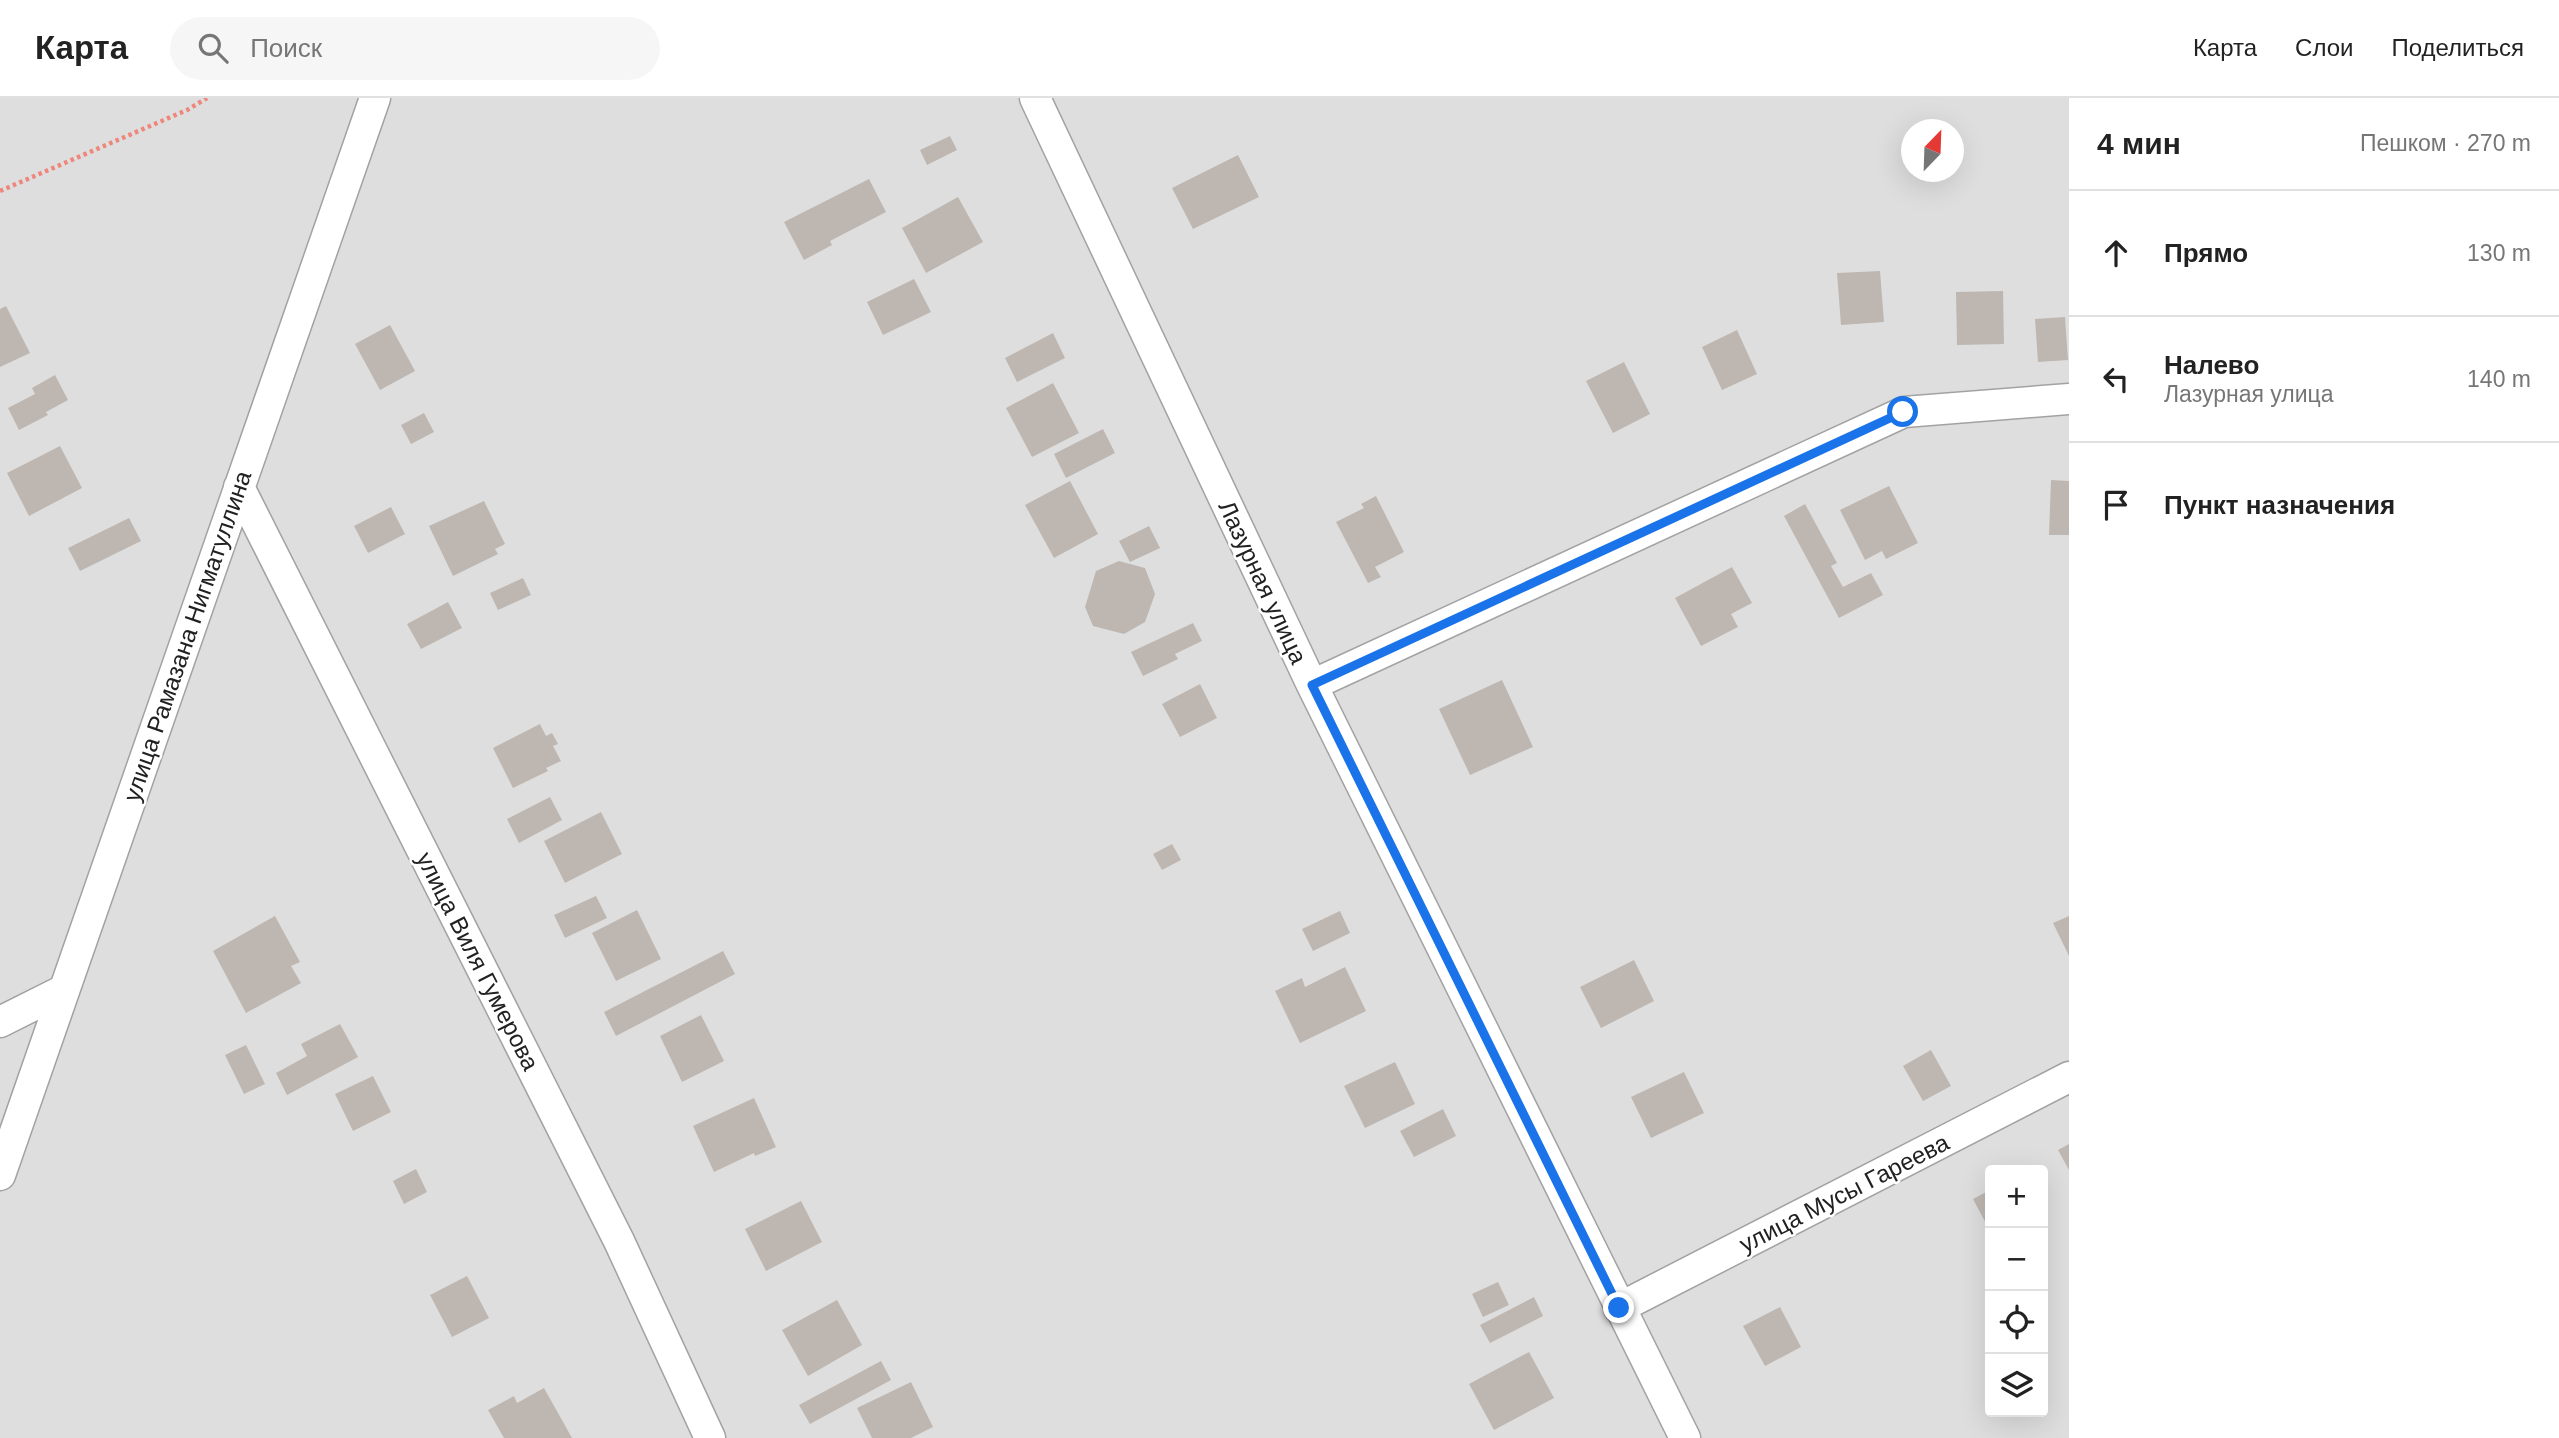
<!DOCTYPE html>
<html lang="ru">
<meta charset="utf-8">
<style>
:root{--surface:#fff;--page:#f6f6f6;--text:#222;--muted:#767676;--line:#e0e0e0}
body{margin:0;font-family:Helvetica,sans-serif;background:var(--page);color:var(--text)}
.controls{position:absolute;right:21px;bottom:21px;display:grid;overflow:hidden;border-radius:7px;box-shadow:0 7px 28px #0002}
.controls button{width:63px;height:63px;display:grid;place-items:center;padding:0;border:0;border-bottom:2px solid var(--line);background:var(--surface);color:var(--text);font:35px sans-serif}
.compass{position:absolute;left:1901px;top:21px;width:63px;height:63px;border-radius:50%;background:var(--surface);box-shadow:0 7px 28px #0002;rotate:23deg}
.stop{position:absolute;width:21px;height:21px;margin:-16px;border:5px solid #1a73e8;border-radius:50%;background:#fff}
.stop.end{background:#1a73e8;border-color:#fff;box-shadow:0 2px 7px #0008}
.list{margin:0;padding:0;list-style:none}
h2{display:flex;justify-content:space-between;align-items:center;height:91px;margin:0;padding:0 28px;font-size:30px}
h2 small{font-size:23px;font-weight:400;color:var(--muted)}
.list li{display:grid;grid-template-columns:46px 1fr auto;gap:21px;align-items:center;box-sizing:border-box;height:126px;padding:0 28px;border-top:2px solid var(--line)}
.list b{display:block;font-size:26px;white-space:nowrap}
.list p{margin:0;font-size:23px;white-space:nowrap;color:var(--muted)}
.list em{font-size:23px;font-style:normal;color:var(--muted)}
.icon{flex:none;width:38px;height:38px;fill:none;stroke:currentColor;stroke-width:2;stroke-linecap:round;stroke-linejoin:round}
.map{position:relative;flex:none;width:2069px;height:1340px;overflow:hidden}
header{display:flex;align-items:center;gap:42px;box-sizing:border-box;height:98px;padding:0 35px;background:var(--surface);border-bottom:2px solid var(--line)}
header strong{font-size:33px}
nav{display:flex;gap:38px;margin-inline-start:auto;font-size:24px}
.search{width:490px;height:63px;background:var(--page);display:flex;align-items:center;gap:18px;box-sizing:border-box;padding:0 24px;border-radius:38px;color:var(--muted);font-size:26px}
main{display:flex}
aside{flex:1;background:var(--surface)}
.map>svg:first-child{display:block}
.residential{fill:#dfdede;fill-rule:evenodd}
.building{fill:#beb7b1}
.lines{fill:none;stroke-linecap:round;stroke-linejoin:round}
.street-casing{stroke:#a2a2a2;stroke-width:33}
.path{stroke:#ee867b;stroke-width:4.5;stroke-dasharray:3.5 3.5;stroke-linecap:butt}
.street{stroke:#fff;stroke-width:30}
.route{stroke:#1a73e8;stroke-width:9}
.labels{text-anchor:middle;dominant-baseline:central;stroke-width:5;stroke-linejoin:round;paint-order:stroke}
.street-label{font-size:24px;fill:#212121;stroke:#fff}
</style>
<header>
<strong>Карта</strong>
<div class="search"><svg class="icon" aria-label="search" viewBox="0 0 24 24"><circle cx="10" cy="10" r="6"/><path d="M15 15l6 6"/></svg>Поиск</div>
<nav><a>Карта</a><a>Слои</a><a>Поделиться</a></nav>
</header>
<main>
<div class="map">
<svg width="2069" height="1340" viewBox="0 0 2069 1340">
<rect width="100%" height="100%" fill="#f0eee8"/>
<path class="residential" d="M0 0H2069V1340H0ZM1912 32H1954V74H1912ZM1990 1072H2043V1314H1990Z"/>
<path class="building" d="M950 38 957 52 927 67 920 52Z
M1238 57 1259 99 1193 131 1172 90Z
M869 81 886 114 830 143 832 147 804 162 784 124Z
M958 99 983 144 926 175 902 130Z
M1880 173 1884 224 1841 227 1837 175Z
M914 181 931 214 883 237 867 204Z
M2003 193 2004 246 1957 247 1956 194Z
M6 208 30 255 0 269V211Z
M2065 219 2068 262 2038 264 2035 221Z
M390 227 415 273 380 292 355 246Z
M1737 232 1757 276 1722 292 1702 249Z
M1053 235 1065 260 1017 284 1005 260Z
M1624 264 1650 316 1613 335 1586 283Z
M55 277 68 302 46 314 48 317 19 332 8 310 35 296 32 290Z
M1053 285 1079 335 1032 359 1006 310Z
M424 315 434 334 411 346 401 327Z
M1103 331 1115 355 1066 380 1054 356Z
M60 348 82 390 29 418 7 375Z
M2051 382 2069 383V437H2049Z
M1070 383 1098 436 1054 460 1025 407Z
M1889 388 1918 445 1886 461 1882 453 1865 462 1840 412Z
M1376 398 1404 454 1375 469 1381 479 1368 485 1336 424 1364 410 1361 406Z
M484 403 505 446 495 451 498 456 453 478 429 428Z
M1805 406 1837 465 1831 468 1843 489 1871 475 1883 497 1839 520 1784 418Z
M391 409 405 436 368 455 354 428Z
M129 420 141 443 80 473 68 450Z
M1149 428 1160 450 1130 464 1119 443Z
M1119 463 1145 470 1155 496 1145 524 1124 536 1093 528 1085 509 1096 473Z
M1732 469 1752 505 1731 516 1738 529 1701 548 1675 500Z
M523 480 531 497 498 512 490 495Z
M448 504 462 530 421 551 407 526Z
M1193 525 1202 543 1175 556 1178 561 1143 578 1131 554Z
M1502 582 1533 649 1470 677 1439 611Z
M1200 586 1217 620 1180 639 1162 606Z
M540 626 546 638 552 635 558 646 553 648 561 663 546 670 548 673 513 690 493 650Z
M550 699 562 722 519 745 507 721Z
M601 714 622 756 565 785 544 743Z
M1172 746 1181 762 1162 772 1153 756Z
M596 798 607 820 565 840 554 817Z
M637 812 661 861 616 883 592 835Z
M1340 813 1350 835 1313 853 1302 831Z
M275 818 300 864 291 868 301 885 246 915 213 853Z
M2069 818V858L2053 825Z
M723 853 735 876 616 938 604 914Z
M1634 862 1654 903 1601 930 1580 889Z
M1345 869 1366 913 1300 945 1275 893 1302 880 1305 889Z
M701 917 724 963 682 984 660 938Z
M340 926 358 959 287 997 276 975 307 958 301 946Z
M246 947 265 986 244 996 225 957Z
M1931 952 1951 988 1923 1003 1903 968Z
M1395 964 1415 1006 1365 1030 1344 988Z
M1684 974 1704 1015 1651 1040 1631 999Z
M373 978 391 1014 353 1033 335 996Z
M754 1000 776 1049 755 1058 754 1055 714 1074 693 1028Z
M1443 1011 1456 1038 1414 1059 1400 1033Z
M2069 1046V1072L2058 1052Z
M416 1071 427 1094 404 1106 393 1083Z
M1990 1092V1133L1973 1101Z
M801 1103 822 1144 766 1173 745 1131Z
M467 1178 489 1220 452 1239 430 1197Z
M1498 1184 1509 1207 1483 1219 1472 1196Z
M1534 1199 1543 1218 1490 1245 1480 1227Z
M837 1202 862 1247 808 1278 782 1232Z
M1780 1209 1801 1249 1765 1268 1743 1228Z
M1529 1254 1554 1300 1494 1332 1469 1286Z
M881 1263 891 1282 810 1326 799 1307Z
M911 1284 933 1329 911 1340H872L857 1310Z
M544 1290 572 1340H504L488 1312 514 1298 517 1305Z"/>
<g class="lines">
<g class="street-casing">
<path id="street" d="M1035 0 1312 587 1685 1340
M239 389 619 1143 710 1340
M1312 587 1904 314 2069 301
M0 924 64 892
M0 1077 375 0
M1619 1210 2069 979"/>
</g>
<path class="path" d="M0 93 187 12 207 0"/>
<use href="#street" class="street"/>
</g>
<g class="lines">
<path class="route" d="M1619 1210 1312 587 1903 314"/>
</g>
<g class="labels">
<g class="street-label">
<text transform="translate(1263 484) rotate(65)">Лазурная улица</text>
<text transform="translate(187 538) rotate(-71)">улица Рамазана Нигматуллина</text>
<text transform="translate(478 863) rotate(63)">улица Виля Гумерова</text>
<text transform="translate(1844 1095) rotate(-27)">улица Мусы Гареева</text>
</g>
</g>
</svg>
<div class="controls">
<button>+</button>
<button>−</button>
<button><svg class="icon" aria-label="locate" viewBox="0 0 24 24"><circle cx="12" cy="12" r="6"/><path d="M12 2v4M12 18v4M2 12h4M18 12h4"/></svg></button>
<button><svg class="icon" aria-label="layers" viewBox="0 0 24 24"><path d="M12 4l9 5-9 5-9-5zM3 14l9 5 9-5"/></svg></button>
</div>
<svg class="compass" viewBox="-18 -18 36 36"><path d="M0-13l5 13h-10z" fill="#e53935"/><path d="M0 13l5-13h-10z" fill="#767676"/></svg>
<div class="stop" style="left:1903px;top:314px"></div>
<div class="stop end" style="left:1619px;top:1210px"></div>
</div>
<aside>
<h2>4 мин<small>Пешком · 270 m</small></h2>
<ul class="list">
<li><svg class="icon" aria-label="ahead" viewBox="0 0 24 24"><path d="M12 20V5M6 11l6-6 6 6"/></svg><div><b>Прямо</b></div><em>130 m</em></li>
<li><svg class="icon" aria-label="left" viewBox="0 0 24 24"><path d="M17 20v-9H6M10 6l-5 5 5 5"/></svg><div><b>Налево</b><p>Лазурная улица</p></div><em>140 m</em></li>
<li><svg class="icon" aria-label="arrive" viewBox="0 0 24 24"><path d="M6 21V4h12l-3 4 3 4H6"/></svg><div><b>Пункт назначения</b></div></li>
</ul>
</aside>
</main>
